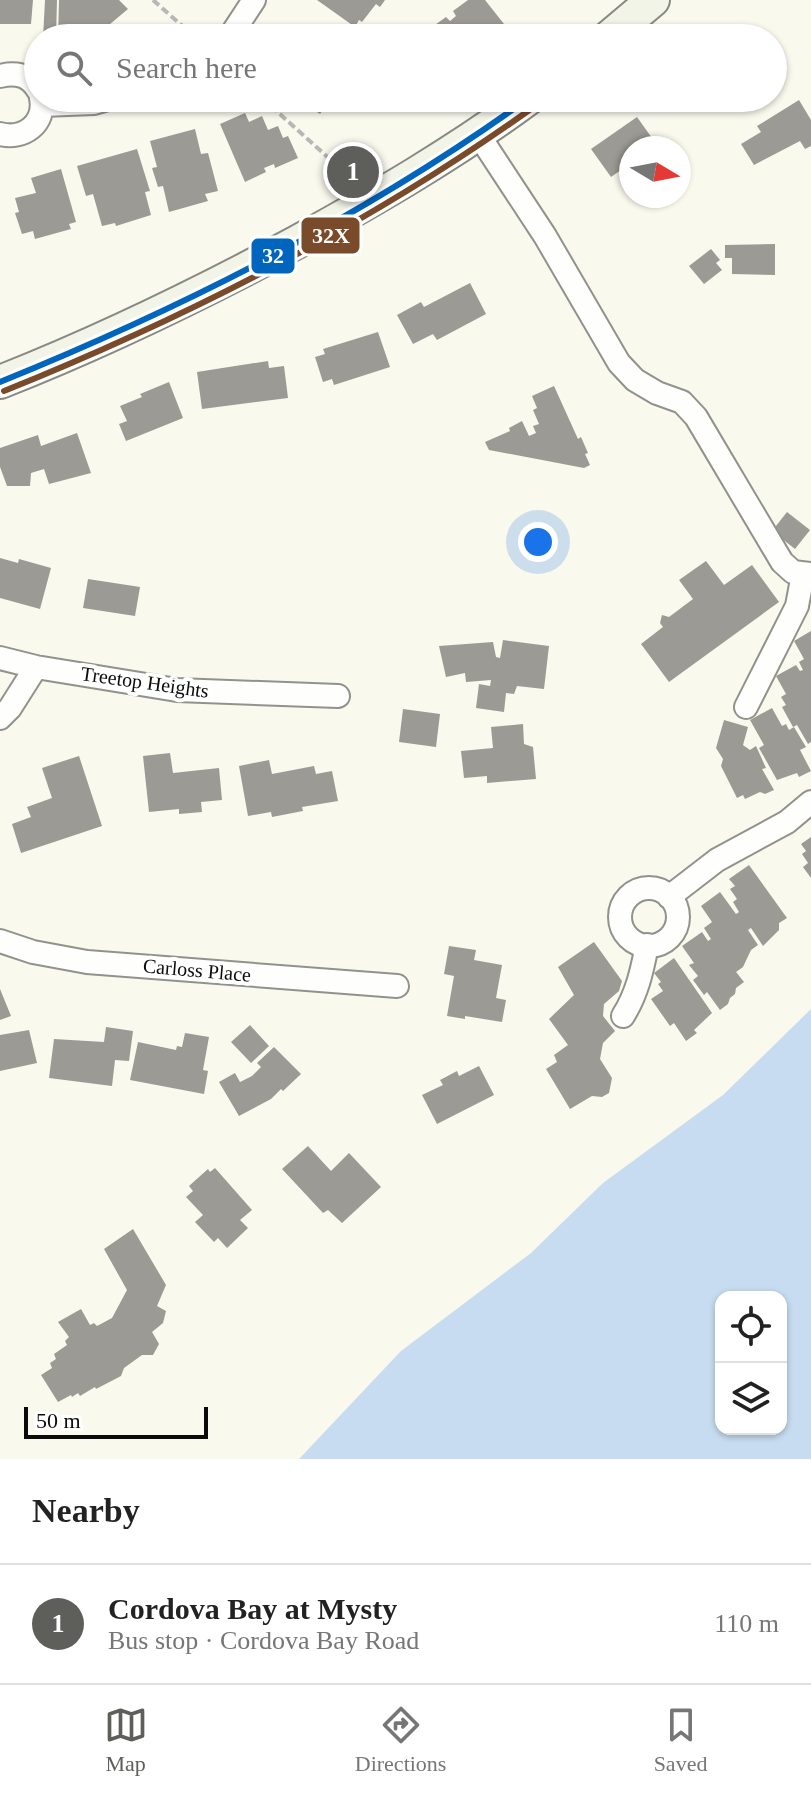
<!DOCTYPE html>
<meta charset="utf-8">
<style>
:root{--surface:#fff;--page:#f6f6f6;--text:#222;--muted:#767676;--line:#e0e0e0;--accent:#5e5e5a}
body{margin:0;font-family:Georgia,serif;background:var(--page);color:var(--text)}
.controls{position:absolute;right:24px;bottom:24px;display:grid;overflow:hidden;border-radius:16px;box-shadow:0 2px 6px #0004}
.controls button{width:72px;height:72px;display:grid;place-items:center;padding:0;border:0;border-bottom:2px solid var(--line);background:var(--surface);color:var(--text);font:40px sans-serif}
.compass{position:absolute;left:619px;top:136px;width:72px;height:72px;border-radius:50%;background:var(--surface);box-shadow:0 2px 6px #0004;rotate:100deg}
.scale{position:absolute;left:24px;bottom:20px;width:184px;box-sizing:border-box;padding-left:8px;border:4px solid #0b0b0b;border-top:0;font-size:22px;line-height:28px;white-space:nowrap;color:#0b0b0b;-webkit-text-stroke:6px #fff;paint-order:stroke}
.you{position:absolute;left:538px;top:542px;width:28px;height:28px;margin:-20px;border:6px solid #fff;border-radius:50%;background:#1a73e8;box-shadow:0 0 0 12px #1a73e833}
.badge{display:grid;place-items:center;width:52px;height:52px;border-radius:50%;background:var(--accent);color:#fff;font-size:26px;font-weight:700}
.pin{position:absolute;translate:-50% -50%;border:4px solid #fff;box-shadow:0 2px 8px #0006}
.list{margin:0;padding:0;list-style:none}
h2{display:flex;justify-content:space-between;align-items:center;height:104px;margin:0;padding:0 32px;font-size:34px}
h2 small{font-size:26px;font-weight:400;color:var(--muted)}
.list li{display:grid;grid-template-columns:52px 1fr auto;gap:24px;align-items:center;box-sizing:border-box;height:120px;padding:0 32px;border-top:2px solid var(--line)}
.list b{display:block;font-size:30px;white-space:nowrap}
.list p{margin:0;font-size:26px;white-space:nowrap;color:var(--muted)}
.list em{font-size:26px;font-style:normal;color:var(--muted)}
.icon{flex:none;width:44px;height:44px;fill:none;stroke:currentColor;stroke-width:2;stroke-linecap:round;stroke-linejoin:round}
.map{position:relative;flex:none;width:811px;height:1459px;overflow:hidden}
.search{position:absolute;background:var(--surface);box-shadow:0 2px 6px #0004;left:24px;right:24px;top:24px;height:88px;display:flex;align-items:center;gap:20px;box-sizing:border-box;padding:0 28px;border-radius:44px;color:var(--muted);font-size:30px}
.sheet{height:224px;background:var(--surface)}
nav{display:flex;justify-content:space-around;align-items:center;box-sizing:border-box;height:112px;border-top:2px solid var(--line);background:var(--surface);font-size:22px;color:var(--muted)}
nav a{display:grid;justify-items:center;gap:4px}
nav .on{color:var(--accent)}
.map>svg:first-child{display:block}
.water{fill:#c7dcf0;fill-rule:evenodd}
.building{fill:#9c9a94}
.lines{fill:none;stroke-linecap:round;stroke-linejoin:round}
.street-casing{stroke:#92928d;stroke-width:26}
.secondary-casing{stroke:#898984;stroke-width:36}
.path{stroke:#b7b7b5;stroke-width:4;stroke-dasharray:8 4;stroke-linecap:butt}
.street{stroke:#fefefc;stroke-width:22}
.secondary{stroke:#f3f4e8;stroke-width:32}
.bus-1-casing{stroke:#fff;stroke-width:12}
.bus-2-casing{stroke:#fff;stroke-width:12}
.bus-1{stroke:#0065bd;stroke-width:6}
.bus-2{stroke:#7a4b2a;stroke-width:6}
.labels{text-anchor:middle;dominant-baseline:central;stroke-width:8;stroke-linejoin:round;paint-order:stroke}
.street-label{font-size:20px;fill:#0b0b0b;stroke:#fff}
.line-badge{stroke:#fff;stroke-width:3}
.badge-label{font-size:22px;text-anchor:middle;font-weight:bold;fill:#fff}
</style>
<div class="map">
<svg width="811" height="1459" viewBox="0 0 811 1459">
<rect width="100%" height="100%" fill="#f9f9ee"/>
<path class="water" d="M811 1009V1459H299L401 1351 531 1253 603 1183 723 1095ZM721 1297H781V1429H721Z"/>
<path class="building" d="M0 0H33L31 24H0Z
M45 0H57L56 38H43Z
M59 0H119L128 9 103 30V38H58Z
M317 0H385L380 7 376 4 362 22 359 20 355 27Z
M468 0H485L508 29 501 35 502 36 430 38 425 32 446 17 450 21 456 16 453 11Z
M297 98H331L320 114Z
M799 100 811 120V146L805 149 800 141 754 165 741 144 761 132 757 126Z
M245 113 249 122 262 116 268 130 278 126 283 138 288 136 298 158 275 168 274 164 264 168 266 172 245 182 220 124Z
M637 117 657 145 653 148H631V163L611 177 591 149Z
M195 129 201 154 208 153 218 191 205 194 208 201 169 212 163 186 158 187 152 168 157 167 150 141Z
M137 149 150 191 145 192 151 215 116 226 115 223 102 226 93 194 86 196 77 166Z
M61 169 76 222 69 224 71 229 35 239 33 231 22 234 15 213 19 212 15 198 36 193 31 178Z
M775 244V275L732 274V258H725V245Z
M711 249 720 260 716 263 722 270 704 284 689 266Z
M470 283 486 314 437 340 433 334 413 344 397 315 421 302 424 307Z
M378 332 390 367 334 385 332 379 323 382 315 357 325 354 323 349Z
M268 361 269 368 284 366 288 398 202 409 197 372Z
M169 382 183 418 126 441 119 424 127 421 120 406 142 397 140 394Z
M554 386 578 439 581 437 588 453 585 454 590 465 584 468 489 450 485 442 510 431 509 428 522 421 529 436 536 433 533 426 539 424 533 410 537 408 532 396Z
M77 433 91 473 49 484 44 469 31 473 30 486H7L0 467V448L38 435 41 446Z
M787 512 810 530 795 549 772 531Z
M0 558 18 563 19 559 51 568 40 609 0 598Z
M706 561 724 585 752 565 779 602 669 682 641 644 663 627 660 623 662 615 669 617 693 599 679 580Z
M88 579 140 587 135 616 83 608Z
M811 631V742L808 744 797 725 793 727 782 707 786 705 781 697 786 694 776 676 796 665 800 671 803 670 799 662 804 659 794 641Z
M503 640 549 646 544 689 517 686 514 694 506 693 504 712 476 708 479 684 490 686 491 680 466 682 465 673 446 677 439 646 493 642 496 657 500 658Z
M772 708 782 726 786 724 789 730 794 727 806 747 800 750 811 771 799 777 797 773 777 780 759 748 764 745 750 720Z
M403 709 440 714 436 747 399 742Z
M724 720 748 727 743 745 750 750 756 746 766 768 762 769 774 790 765 794 760 792 745 799 743 795 737 798 721 766 723 759 716 748Z
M523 724 524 744 533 747 536 779 487 783V776L464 778 461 751 493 748 491 727Z
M170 753 173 773 219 768 222 800 201 802 202 812 179 814V809L149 812 143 756Z
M79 756 102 826 21 853 12 824 31 817 27 807 52 798 42 768Z
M269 760 272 774 314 766 316 774 332 771 338 801 302 807 303 811 272 817 271 812 248 816 239 766Z
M811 837V878L803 867 808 863 802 854 806 851 801 844Z
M749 865 787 918 779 923V930L763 946 751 928 748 930 758 945 751 950 743 967 736 972 744 982 736 988 735 994 730 998 728 1004 720 1010 707 992 704 995 693 980 698 976 689 965 694 963 682 946 702 932 708 941 711 939 704 928 712 922 701 906 720 892 736 914 739 912 733 902 737 899 730 889 735 886 729 879Z
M594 942 622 981 619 991 604 1004 603 1016 615 1031 603 1043 600 1059 612 1078 609 1093 602 1097 592 1096 570 1109 546 1069 557 1062 554 1055 568 1045 549 1019 574 995 558 967Z
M449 946 476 950 474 960 502 965 496 998 506 1000 502 1022 465 1016V1019L447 1016 454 976 444 974Z
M674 958 712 1013 694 1030 697 1033 686 1041 674 1023 670 1026 651 999 663 991 658 984 661 982 654 973Z
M0 989 11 1016 0 1020Z
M250 1025 269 1046 251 1063 231 1042Z
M106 1027 133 1031 129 1061 115 1060 112 1086 49 1078 54 1039 104 1042Z
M29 1030 37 1063 0 1071V1035Z
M185 1033 209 1037 203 1070 208 1071 204 1094 130 1080 138 1042 176 1050 177 1046 182 1047Z
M274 1047 301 1074 283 1091 281 1089 271 1099 239 1116 219 1082 235 1073 240 1082 252 1076 261 1067 257 1063Z
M479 1066 494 1095 437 1124 422 1095 443 1085 440 1080 442 1079 457 1071 459 1076Z
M308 1146 331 1171 349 1153 381 1187 342 1223 328 1210 323 1213 282 1169Z
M215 1168 252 1210 240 1220 248 1228 227 1248 218 1238 214 1242 195 1222 203 1215 186 1197 193 1191 189 1186 208 1169 210 1172Z
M133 1229 166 1285 157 1306 166 1311 163 1323 152 1332 159 1344 153 1355H142L124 1368 121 1376 96 1389 95 1387 80 1396 78 1393 72 1397 71 1395 58 1402 41 1375 52 1368 50 1363 56 1359 54 1354 67 1345 65 1341 69 1337 58 1322 81 1309 90 1325 94 1323 97 1326 112 1318 127 1290 104 1249Z"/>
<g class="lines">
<g class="street-casing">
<path id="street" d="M229 38 254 0
M0 76C16 72 29 75 38 90
M42 105 94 103 111 98
M0 134C23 140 46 124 41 98
M478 134 545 236 619 363 635 380 657 393 682 402 696 417 782 562 793 572 811 574
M0 658 36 667 177 690 338 696
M746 707 797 606 803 574
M0 718 10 708 36 667
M620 917a29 29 0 1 1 58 0a29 29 0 1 1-58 0Z
M669 897 717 860 787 822 811 802
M0 941 33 952 87 962 397 986
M623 1016C637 994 642 971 647 945"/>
</g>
<g class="secondary-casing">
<path id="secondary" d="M608 38 653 0
M0 382C102 342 200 294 297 242 377 198 456 152 529 98"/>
</g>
<path class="path" d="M153 0 196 38
M262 98 352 179"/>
<use href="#street" class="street"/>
<use href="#secondary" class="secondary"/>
<g class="bus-1-casing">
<path id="bus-1" d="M0 382C185 307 367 215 529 98"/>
</g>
<g class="bus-2-casing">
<path id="bus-2" d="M4 391C190 316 372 223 535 106"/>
</g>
<use href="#bus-1" class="bus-1"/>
<use href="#bus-2" class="bus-2"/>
</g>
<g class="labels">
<g class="street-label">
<text transform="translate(145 682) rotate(8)">Treetop Heights</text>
<text transform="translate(197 970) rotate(5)">Carloss Place</text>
</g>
</g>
<g class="line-badge">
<rect x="300" y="216" width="61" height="39" rx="8" fill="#7a4b2a"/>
<rect x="250" y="237" width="46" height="38" rx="8" fill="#0065bd"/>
</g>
<g class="badge-label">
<text x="331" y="243">32X</text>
<text x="273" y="263">32</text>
</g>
</svg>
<div class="controls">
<button><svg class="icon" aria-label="locate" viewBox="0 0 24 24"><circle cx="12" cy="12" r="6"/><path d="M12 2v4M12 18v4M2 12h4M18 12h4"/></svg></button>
<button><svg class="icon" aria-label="layers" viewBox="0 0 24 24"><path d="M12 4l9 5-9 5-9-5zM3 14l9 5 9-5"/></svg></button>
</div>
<svg class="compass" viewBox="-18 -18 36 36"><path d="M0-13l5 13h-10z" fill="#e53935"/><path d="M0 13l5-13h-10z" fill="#767676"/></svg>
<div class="scale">50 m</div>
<div class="you"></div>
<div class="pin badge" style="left:353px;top:172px">1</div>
<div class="search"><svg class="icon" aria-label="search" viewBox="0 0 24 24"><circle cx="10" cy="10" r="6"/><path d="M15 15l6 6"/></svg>Search here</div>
</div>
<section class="sheet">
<h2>Nearby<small></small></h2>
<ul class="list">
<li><span class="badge">1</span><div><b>Cordova Bay at Mysty</b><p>Bus stop · Cordova Bay Road</p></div><em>110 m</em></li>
</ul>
</section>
<nav>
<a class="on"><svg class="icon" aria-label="map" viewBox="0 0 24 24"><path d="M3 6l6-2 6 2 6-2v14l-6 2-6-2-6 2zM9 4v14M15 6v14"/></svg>Map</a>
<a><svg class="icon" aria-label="directions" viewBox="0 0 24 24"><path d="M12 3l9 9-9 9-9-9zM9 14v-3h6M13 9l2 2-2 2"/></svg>Directions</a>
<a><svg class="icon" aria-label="saved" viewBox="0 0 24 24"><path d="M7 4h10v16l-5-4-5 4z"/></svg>Saved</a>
</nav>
